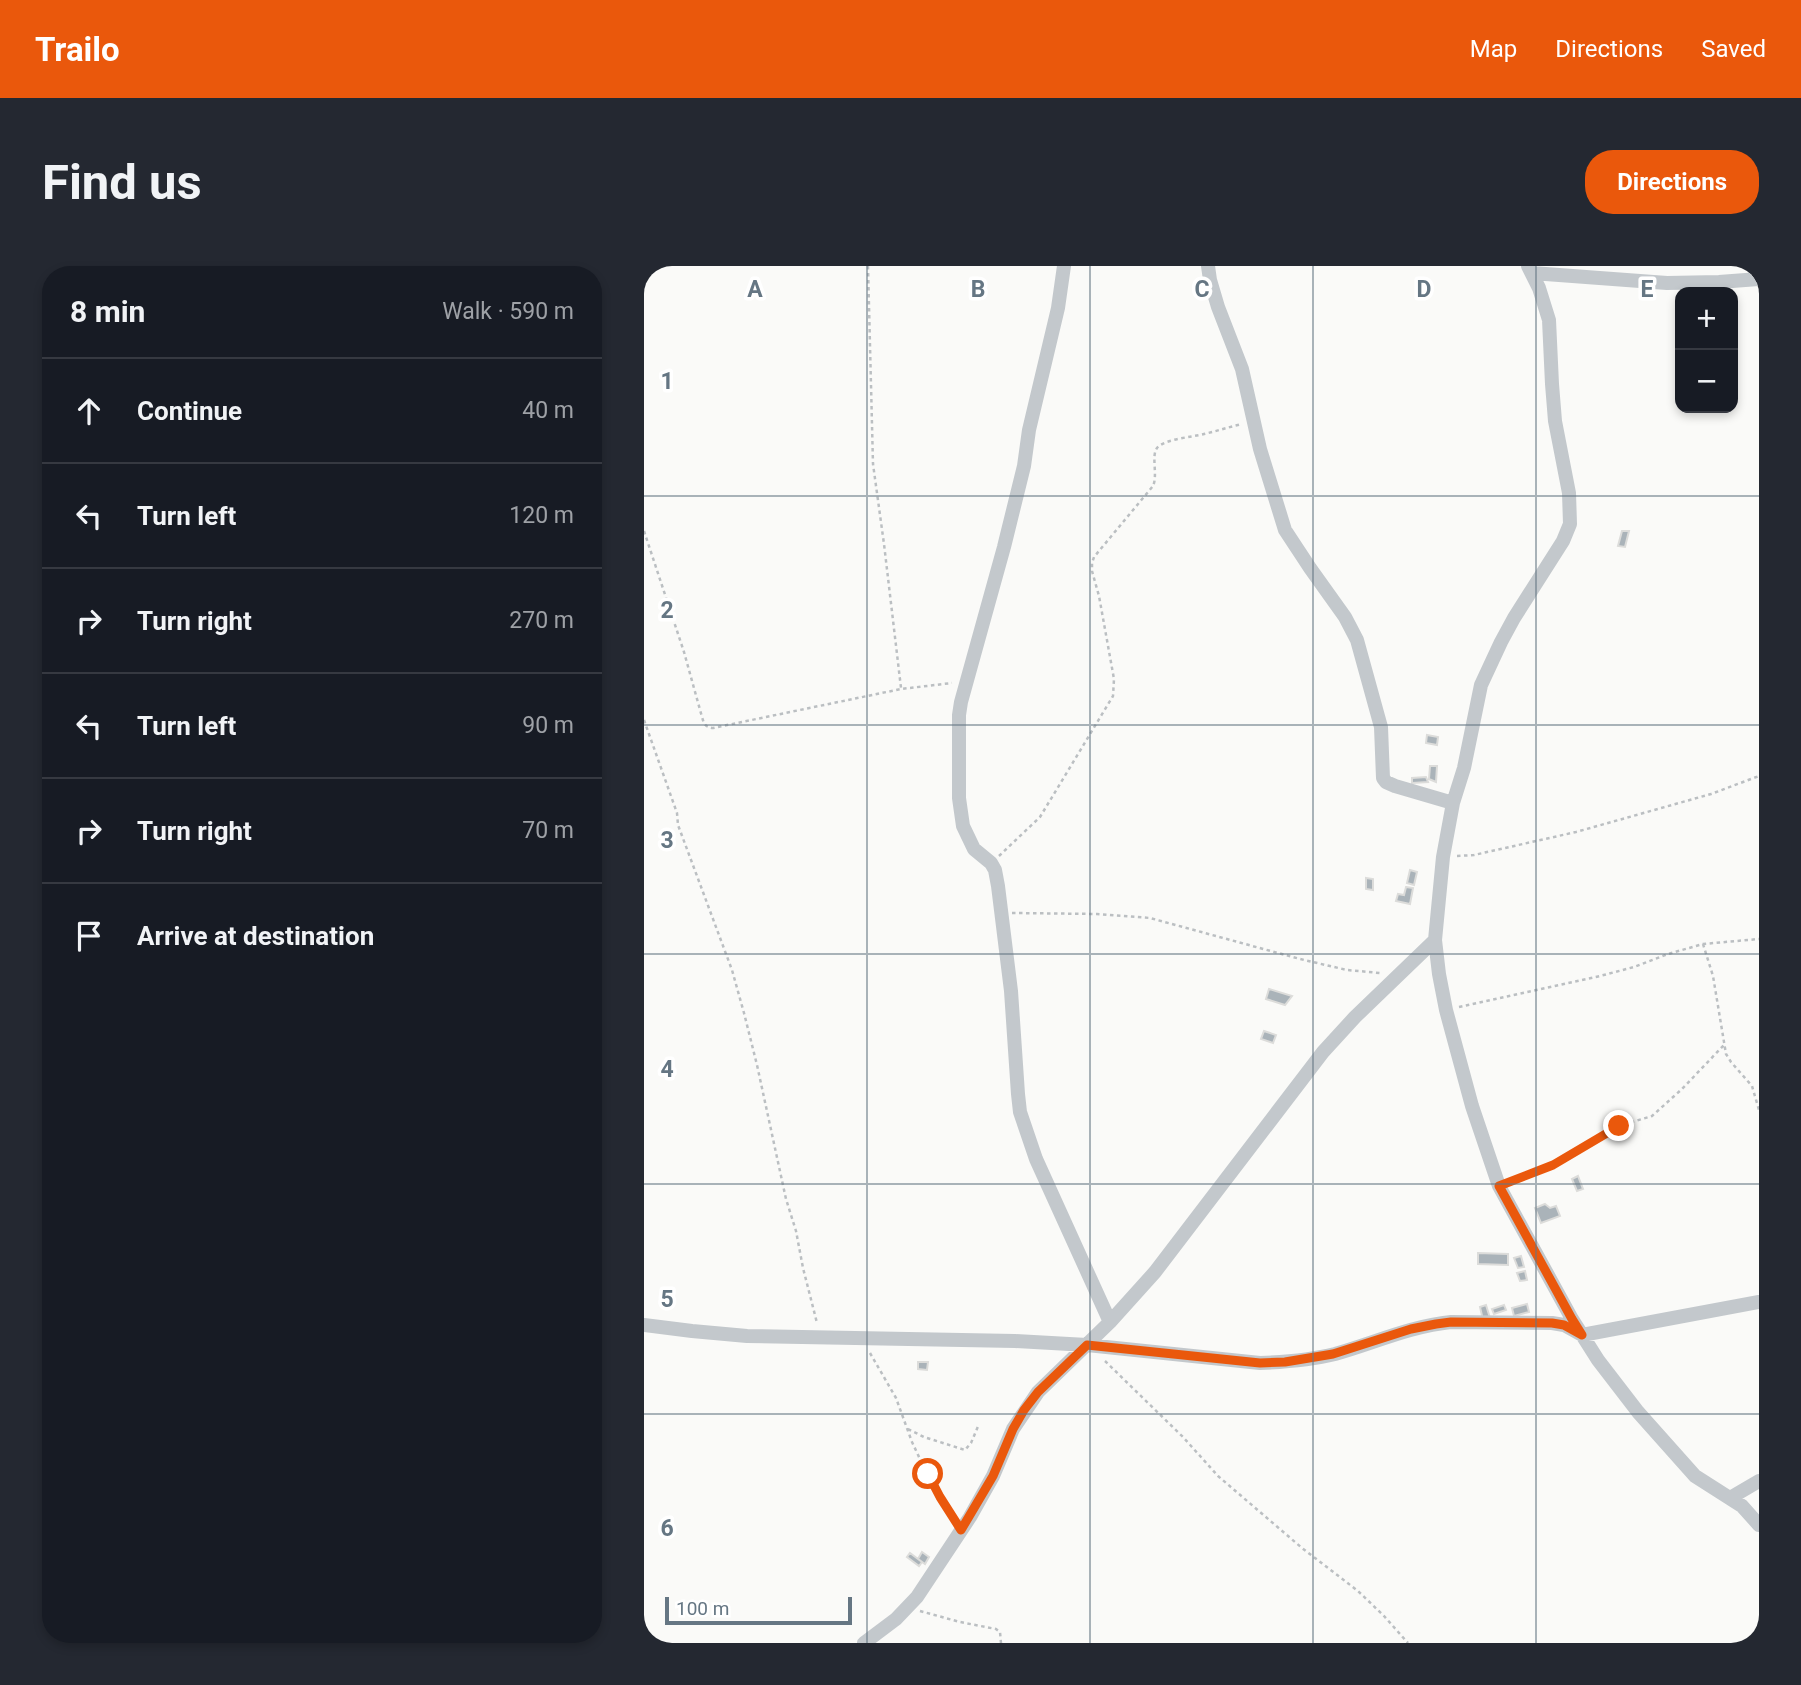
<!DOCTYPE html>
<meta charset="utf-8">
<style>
:root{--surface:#171b24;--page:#242831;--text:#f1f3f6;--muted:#9ea1a6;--line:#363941;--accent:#ea580c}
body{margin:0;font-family:Roboto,sans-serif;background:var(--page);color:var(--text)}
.controls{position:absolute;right:21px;top:21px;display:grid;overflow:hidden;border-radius:14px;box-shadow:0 4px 10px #0003}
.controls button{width:63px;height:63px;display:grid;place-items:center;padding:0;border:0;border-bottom:2px solid var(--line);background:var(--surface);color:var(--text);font:35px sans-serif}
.scale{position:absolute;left:21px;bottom:18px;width:187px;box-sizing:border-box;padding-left:7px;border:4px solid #657683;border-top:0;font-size:19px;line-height:24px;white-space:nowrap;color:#657683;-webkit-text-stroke:5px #fff;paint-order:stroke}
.stop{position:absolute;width:21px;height:21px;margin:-16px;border:5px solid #ea580c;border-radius:50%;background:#fff}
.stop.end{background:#ea580c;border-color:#fff;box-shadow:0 2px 7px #0008}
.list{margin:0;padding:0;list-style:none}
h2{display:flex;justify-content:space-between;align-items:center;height:91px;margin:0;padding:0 28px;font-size:30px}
h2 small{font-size:23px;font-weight:400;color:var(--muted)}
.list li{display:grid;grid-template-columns:46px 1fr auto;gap:21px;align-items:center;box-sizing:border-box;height:105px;padding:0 28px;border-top:2px solid var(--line)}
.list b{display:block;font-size:26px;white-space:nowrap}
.list em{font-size:23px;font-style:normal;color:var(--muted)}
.icon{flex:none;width:38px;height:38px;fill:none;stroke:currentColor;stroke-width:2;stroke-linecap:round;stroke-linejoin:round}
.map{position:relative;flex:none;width:1115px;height:1377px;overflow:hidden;border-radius:28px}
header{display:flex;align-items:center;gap:42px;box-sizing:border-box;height:98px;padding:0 35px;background:var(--accent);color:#fff}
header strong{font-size:33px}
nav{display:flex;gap:38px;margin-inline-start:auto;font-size:24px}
.intro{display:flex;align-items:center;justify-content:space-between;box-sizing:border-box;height:168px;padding:0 42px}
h1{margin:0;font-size:49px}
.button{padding:18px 32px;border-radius:28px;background:var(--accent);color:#fff;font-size:24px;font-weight:700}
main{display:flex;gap:42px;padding:0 42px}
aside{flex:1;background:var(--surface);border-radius:28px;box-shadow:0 4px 10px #0003}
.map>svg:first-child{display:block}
.building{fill:#aab3b9;stroke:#dcdcda;stroke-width:2}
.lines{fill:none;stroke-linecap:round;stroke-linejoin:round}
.path{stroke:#bbbfc2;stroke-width:2.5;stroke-dasharray:3.5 3.5;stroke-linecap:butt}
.minor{stroke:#c3c8cc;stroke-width:14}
.route{stroke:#ea580c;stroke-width:9}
.grid{fill:none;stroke:#657683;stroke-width:2;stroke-opacity:0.55}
.grid-label{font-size:23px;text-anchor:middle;font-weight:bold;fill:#657683;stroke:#fff;stroke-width:7;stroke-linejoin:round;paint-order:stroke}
</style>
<header>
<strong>Trailo</strong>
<nav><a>Map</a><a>Directions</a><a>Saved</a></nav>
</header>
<div class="intro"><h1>Find us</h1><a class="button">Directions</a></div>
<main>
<aside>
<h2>8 min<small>Walk · 590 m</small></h2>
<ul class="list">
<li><svg class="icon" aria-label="ahead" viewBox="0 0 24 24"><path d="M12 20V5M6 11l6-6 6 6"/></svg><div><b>Continue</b></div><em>40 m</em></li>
<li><svg class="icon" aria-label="left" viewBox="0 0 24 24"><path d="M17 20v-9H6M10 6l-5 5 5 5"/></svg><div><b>Turn left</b></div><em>120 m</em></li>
<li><svg class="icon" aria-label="right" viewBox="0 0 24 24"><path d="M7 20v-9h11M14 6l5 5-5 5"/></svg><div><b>Turn right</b></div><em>270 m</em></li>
<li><svg class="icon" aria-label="left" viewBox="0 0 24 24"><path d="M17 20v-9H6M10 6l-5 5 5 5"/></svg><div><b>Turn left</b></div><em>90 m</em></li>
<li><svg class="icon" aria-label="right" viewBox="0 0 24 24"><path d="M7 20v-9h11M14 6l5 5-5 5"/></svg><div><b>Turn right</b></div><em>70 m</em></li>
<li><svg class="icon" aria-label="arrive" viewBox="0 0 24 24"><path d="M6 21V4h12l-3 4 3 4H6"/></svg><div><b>Arrive at destination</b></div></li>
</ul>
</aside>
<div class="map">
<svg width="1115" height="1377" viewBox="0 0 1115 1377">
<rect width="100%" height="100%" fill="#fafaf8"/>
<path class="building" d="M978 265H985L981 281 974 280Z
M783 469 794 471 793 479 782 477Z
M786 500H793L792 516 785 513Z
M782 511 784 516 768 517V512Z
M766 604 773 606 770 619 763 617Z
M722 612 729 613V624L722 623Z
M762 621 769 622 766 638 752 635 754 628 760 629Z
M625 723 648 730 641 739 622 733Z
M620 765 632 769 629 777 617 773Z
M934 910 939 923 933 925 928 913Z
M901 938 906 942 912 940 916 950 897 957 891 942Z
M834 987 864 988V999L834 998Z
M877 990 880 1001 874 1002 870 992Z
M881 1005 883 1014 876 1015 873 1007Z
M883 1038 885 1046 870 1050 868 1042Z
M842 1039 846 1052 839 1054 836 1041Z
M860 1039 862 1044 850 1048 848 1043Z
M274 1096H284L283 1104 274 1103Z
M278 1286 285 1291 281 1298 274 1293Z
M266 1287 278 1296 275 1300 263 1291Z"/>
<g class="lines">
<path class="path" d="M224 0 229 198 240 278 257 422
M0 265 40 386 58 451C60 458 61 461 69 462L257 423 308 417
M0 454 33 547 34 559 88 704 100 747 113 799 142 933 152 965 159 1002 173 1057
M355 590 396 551 469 430 470 413 455 330 448 305V297L450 291 509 220C514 209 507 190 513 182 520 173 549 171 560 168 573 165 585 161 598 158
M813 590 830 589 932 566 1067 528 1115 510
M368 647 453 648 506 652 656 693 703 704 736 707
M1059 678 1069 710 1082 788 1087 796 1108 820 1115 844
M815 741 956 710 990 701 1024 688 1059 678 1115 673
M868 915 909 899 975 860 1008 850 1038 823 1080 779
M226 1087 252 1132 268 1176 283 1208 309 1252
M461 1095 539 1171 574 1210 658 1282 714 1325 740 1350 764 1377
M264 1163 280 1171 321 1184 327 1177 335 1158
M276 1345 316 1356 352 1363 356 1366 357 1377"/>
<path class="minor" d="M420 0 414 42 385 164 380 200 360 281 317 436 315 449V532L319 560 330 583 347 597 351 604 354 620 367 725 374 828 376 846 392 893 466 1056
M564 0 566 14 574 41 598 103 616 183 641 264 666 302 701 351 713 374 737 461 739 512 742 516 751 520 809 537
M884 0 895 22 905 54 908 118 911 155 925 227 926 258 919 275 870 352 857 376 837 419 820 502 809 537 799 591 791 674 795 708 802 744 828 840 855 920 928 1053 954 1094 994 1146 1051 1210 1098 1240 1115 1259
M888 7 1023 17 1075 16 1115 13
M0 1059 48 1065 103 1070 371 1075 443 1079 616 1097C641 1096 667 1094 691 1088 730 1077 767 1060 807 1056L908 1057 920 1059 938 1069 1115 1036
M1086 1232 1115 1215
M220 1377 252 1353 273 1331 326 1251 349 1210 369 1163 394 1126 466 1056 511 1006 679 786 711 751 791 674"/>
</g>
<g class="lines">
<path class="route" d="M284 1208 296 1231 317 1264 349 1210 369 1163 380 1144 394 1126 443 1079 616 1097 641 1096 689 1088 767 1063 792 1058 807 1056 908 1057 920 1059 938 1069 928 1053 855 920 909 899 975 860"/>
</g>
<path class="grid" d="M223 0V1377M446 0V1377M669 0V1377M892 0V1377M0 230H1115M0 459H1115M0 688H1115M0 918H1115M0 1148H1115"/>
<g class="grid-label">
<text x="111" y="31">A</text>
<text x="334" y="31">B</text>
<text x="558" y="31">C</text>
<text x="780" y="31">D</text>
<text x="1003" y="31">E</text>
<text x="23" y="123">1</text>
<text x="23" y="352">2</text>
<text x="23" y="582">3</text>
<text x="23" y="811">4</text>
<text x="23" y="1041">5</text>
<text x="23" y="1270">6</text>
</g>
</svg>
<div class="controls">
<button>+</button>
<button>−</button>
</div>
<div class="scale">100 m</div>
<div class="stop" style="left:284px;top:1208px"></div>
<div class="stop end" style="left:975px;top:860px"></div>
</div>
</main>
